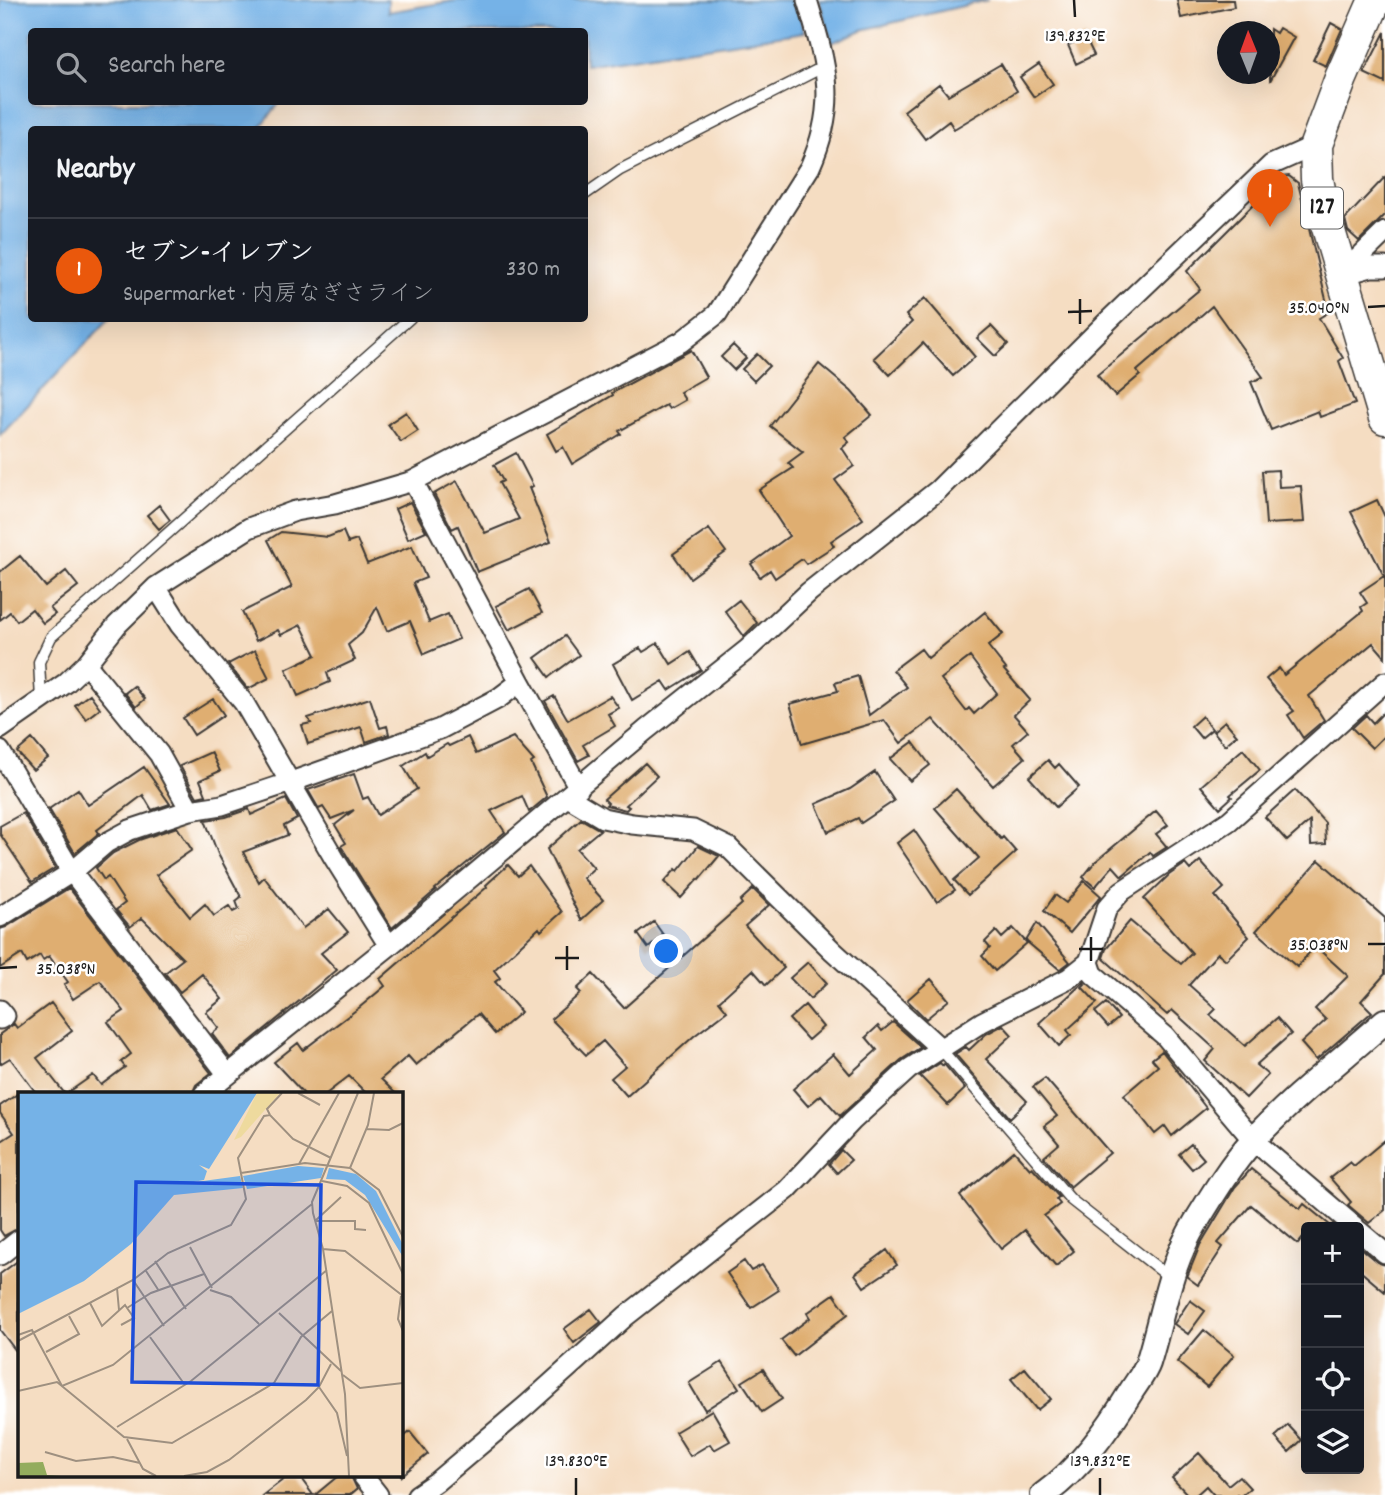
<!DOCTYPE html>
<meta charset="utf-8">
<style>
:root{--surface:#171b24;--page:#242831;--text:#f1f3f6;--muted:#9ea1a6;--line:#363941;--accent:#ea580c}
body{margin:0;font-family:Dekko,"Klee One",sans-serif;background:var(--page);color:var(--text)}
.controls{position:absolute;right:21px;bottom:21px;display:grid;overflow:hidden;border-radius:7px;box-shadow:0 7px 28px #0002}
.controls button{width:63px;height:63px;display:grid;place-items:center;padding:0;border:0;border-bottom:2px solid var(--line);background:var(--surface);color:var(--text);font:35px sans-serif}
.compass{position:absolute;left:1217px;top:21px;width:63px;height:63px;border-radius:50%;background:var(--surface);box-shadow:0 7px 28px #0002;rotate:359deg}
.you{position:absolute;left:667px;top:952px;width:24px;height:24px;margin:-18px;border:5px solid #fff;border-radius:50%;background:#1a73e8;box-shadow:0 0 0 10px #1a73e833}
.badge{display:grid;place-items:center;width:46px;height:46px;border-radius:50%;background:var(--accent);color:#fff;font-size:23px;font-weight:700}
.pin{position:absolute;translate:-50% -58px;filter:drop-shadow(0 2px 4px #0008)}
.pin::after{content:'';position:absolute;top:37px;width:24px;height:21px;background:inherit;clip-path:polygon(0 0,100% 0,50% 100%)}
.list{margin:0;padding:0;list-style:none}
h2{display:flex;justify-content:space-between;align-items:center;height:91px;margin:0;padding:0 28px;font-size:30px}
h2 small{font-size:23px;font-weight:400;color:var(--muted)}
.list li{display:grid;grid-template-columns:46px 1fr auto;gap:21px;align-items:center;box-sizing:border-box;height:105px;padding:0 28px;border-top:2px solid var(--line)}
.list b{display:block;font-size:26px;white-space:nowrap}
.list p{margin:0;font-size:23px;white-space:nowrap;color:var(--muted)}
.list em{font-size:23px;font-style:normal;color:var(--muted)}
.icon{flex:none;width:38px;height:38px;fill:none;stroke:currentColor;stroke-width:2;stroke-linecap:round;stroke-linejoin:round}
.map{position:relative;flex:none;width:1385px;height:1495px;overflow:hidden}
.search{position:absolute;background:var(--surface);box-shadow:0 7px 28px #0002;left:28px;top:28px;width:560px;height:77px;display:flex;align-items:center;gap:18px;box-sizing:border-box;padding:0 24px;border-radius:7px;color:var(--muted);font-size:26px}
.panel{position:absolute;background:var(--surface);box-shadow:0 7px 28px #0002;left:28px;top:126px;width:560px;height:196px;border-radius:7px}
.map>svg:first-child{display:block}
.water{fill:#75b2e7;stroke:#486782;stroke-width:2}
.building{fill:#dfae71;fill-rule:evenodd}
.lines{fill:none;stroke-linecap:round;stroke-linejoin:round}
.service-casing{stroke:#3d3935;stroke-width:13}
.minor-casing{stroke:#3d3935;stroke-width:23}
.tertiary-casing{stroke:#3d3935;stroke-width:28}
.trunk-casing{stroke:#3d3935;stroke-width:35}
.service{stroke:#fff;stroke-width:10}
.minor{stroke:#fff;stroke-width:19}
.tertiary{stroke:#fff;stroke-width:24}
.trunk{stroke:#fff;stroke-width:32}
.ticks{fill:none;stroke:#1c1c1c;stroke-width:2.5}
.labels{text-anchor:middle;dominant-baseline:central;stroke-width:5;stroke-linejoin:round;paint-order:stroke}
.shield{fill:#fff;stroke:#606060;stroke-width:2}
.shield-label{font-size:24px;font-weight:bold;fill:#1c1c1c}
.inset-road{fill:none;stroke:#9e9080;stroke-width:2}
.view{fill:#1d4ed8;fill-opacity:0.15;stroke:#1d4ed8;stroke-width:3.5}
.inset-edge{fill:none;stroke:#1c1c1c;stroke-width:3.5}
.ticks-label{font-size:18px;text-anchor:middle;fill:#1c1c1c;stroke:#fff;stroke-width:5;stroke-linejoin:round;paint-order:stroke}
</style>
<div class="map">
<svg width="1385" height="1495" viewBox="0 0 1385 1495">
<rect width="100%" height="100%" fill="#fff"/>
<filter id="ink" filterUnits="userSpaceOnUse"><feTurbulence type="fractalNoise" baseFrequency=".0143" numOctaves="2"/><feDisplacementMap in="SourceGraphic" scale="14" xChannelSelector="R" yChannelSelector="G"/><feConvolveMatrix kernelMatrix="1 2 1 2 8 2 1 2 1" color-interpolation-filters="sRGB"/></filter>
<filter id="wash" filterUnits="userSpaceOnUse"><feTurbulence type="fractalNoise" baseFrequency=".00686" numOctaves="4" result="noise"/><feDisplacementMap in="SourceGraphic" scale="28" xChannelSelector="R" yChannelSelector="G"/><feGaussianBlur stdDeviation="1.57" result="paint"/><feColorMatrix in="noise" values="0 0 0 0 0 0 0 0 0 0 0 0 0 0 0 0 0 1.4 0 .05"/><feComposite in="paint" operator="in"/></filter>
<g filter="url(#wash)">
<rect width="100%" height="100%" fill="#f5ddc2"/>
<path class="water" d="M0 0H388V12L459 0H795L805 32 585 65 584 32H32V102H280L259 129 32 130V318L109 319 0 435Z
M819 0H988L862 30 832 43Z"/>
<g id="blocks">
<path class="building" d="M1177 0H1233L1234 7 1181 18Z
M1331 23 1342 29 1326 66 1313 60Z
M1279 28 1294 37 1270 81V29L1276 33Z
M1385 32V83L1364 73Z
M1085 37 1094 55 1076 64 1068 45Z
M1001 64 1017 91 954 129 949 121 925 139 904 111 939 84 948 95Z
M1039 64 1053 84 1034 97 1020 77Z
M1289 176 1298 183 1329 312 1319 318 1343 358 1339 361 1355 404 1320 417 1318 411 1271 430 1251 382 1263 377 1212 306 1137 371 1140 375 1115 396 1097 375 1200 289 1187 271 1281 177Z
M1385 177V215L1359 241 1348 231 1345 219Z
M925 298 975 357 953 376 923 343 890 375 874 358 912 322 906 315Z
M991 326 1008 344 995 356 977 338Z
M733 345 746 358 734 370 721 357Z
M691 350 706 377 680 392 685 400 669 409 666 405 619 431 621 434 572 464 563 447 556 451 547 434 613 395 612 393Z
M757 354 769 366 754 381 742 369Z
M819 364 851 391 872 415 845 437 849 442 842 448 854 466 835 480 863 519 831 541 834 546 806 564 802 559 775 578 770 570 760 577 751 564 789 536 759 490 793 468 788 463 803 452 770 426Z
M406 412 418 431 401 442 388 424Z
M516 453 533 486 529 488 551 542 477 572 458 526 452 529 434 494 457 481 485 533 519 519 499 483 503 481 494 465Z
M1278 470 1279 487 1301 486 1304 522 1266 524 1262 471Z
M1377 500 1385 517V657L1373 643 1309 696 1324 720 1303 738 1288 715 1294 711 1266 679 1279 668 1284 675 1363 611 1361 607 1367 603 1360 592 1384 576 1351 512Z
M410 502 426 531 408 539 395 509Z
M159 505 170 520 159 529 147 515Z
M709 529 726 552 690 578 673 554Z
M343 531 348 543 357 540 367 564 412 546 426 578 413 583 429 622 448 614 459 639 424 654 410 621 387 631 377 607 362 633 348 645 355 660 327 673 330 682 298 696 286 669 316 655 301 625 281 635 278 630 256 641 242 612 292 587 268 540 281 532 328 537Z
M20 556 46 587 66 571 78 586 50 608 55 614 43 623 32 609 17 621 10 612 0 620V572Z
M529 589 542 613 509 630 496 606Z
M739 600 757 623 744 636 725 611Z
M985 612 1003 634 988 646 1006 669 1004 670 1030 700 1014 715 1028 731 1013 744 1025 758 993 786 933 719 901 743 884 720 802 744 790 704 838 691 835 683 858 676 869 715 907 687 893 670 921 649 928 658ZM970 657 997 693 974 714 969 708 966 711 941 679Z
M565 636 579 655 549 677 535 658Z
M658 643 671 664 690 652 701 670 669 690 663 681 632 700 613 664 640 648 643 652Z
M255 650 269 678 248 689 228 664Z
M134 686 145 699 136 707 125 693Z
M90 694 100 708 86 719 75 705Z
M554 696 568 720 610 696 619 708 608 714 615 726 583 745 589 755 578 761 545 701Z
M370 698 380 728 387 726 389 734 366 742 361 727 308 744 302 725 311 723 308 718Z
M213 699 224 715 194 735 183 718Z
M1385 711V735L1372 748 1352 728 1366 715 1373 723Z
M1202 716 1212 729 1201 738 1191 726Z
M1225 721 1237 735 1225 745 1213 731Z
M468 737 476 754 513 737 534 761 531 763 547 797 529 812 522 796 491 811 505 832 435 889 436 890 392 928 341 846 346 843 335 825 354 810 331 819 323 807 319 809 308 790 354 774 363 799 368 797 378 815 417 789 403 766 425 752 427 756 447 744 449 746Z
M32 739 48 758 33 770 17 752Z
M913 742 930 765 910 781 890 759Z
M1243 749 1260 770 1230 795 1232 797 1220 808 1201 786Z
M211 752 220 771 200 780 206 795 197 797 180 766Z
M1048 760 1055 768 1059 764 1079 787 1056 807 1029 777Z
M645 763 657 776 626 805 629 807 626 810 606 805 608 803 604 799Z
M144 767 170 804 152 810 143 795 97 830 99 833 75 853 49 809 78 789 88 805Z
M875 772 894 801 861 823 858 818 828 832 816 804 850 789Z
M956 789 1001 839 1003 837 1016 852 968 895 954 880 979 858 935 808Z
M1295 790 1325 823 1326 844 1311 845 1310 821 1287 841 1265 817Z
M286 799 297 819 284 826 288 835 243 852 259 882 264 877 303 928 329 909 348 932 321 953 337 970 230 1058 212 1034 219 1028 206 1012 222 999 202 974 180 992 165 973 183 959 142 918 130 927 116 910 125 903 108 877 104 880 96 868 113 853 139 840 177 827 192 850 156 875 190 917 205 904 214 916 229 906 233 912 239 909 236 901 241 897 218 854 205 820 226 817 249 809 251 815Z
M1156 811 1168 825 1156 834 1167 847 1153 856 1150 852 1122 876 1113 866 1095 887 1083 877 1095 862Z
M23 813 55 868 32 882 0 834V826Z
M581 819 600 830 577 849 594 868 583 878 603 900 581 920 547 849Z
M914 830 955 890 937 902 897 843Z
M698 846 719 856 699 880 698 879 681 898 664 882 676 869 678 871Z
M1319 860 1385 918V974L1361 1001 1372 1012 1316 1060 1301 1043 1326 1020 1315 1009 1348 976 1315 946 1297 967 1256 931Z
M1200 861 1224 888 1215 896 1249 937 1226 960 1218 953 1189 985 1216 1009 1210 1015 1245 1046 1277 1018 1291 1034 1256 1065 1268 1075 1246 1098 1205 1061 1215 1049 1172 1010 1167 1015 1103 958 1106 949 1130 921 1181 964 1192 953 1144 899 1169 875 1185 864 1190 870Z
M508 865 518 876 529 866 562 912 541 931 539 928 494 970 500 978 495 982 521 1012 495 1034 478 1014 416 1065 408 1056 381 1079 396 1094H367L349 1076 326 1094H304L274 1062 298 1043 303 1050 360 1007 385 986 380 979 487 887 486 885Z
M1084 881 1101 896 1070 933 1044 911 1055 895 1066 903Z
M69 888 211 1073 196 1085 192 1094H66L93 1075 101 1085 125 1067 121 1062 131 1054 108 1022 124 1011 100 981 73 999 64 985 68 982 49 956 43 960 40 955 27 963 22 954 0 968V929L6 927Z
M753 889 769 905 745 926 784 968 766 985 753 970 719 1001 727 1011 694 1036 627 1096 611 1078 625 1066 603 1041 586 1055 551 1019 581 993 577 989 593 974 624 1008 742 904 740 901Z
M654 922 664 936 648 948 638 934Z
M1037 923 1070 962 1062 968 1059 969 1026 941Z
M1013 928 1027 943 995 971 982 956 990 948 985 942 996 931 1002 938Z
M808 962 827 983 810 999 790 978Z
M931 979 949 1000 926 1019 907 1000Z
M1084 982 1085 984 1082 987 1097 1003 1067 1030 1071 1035 1059 1046 1039 1023Z
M51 1003 72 1031 37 1058 65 1094H37L10 1058 0 1064V1034L14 1024 17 1028Z
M1106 1003 1119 1018 1108 1027 1095 1012Z
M805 1005 823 1027 808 1040 789 1019Z
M893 1022 921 1047 901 1060 840 1116 821 1095 808 1106 793 1089 833 1054 850 1074 877 1050 866 1037 878 1026 882 1031Z
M1003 1025 1012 1035 986 1059 1027 1101 1010 1118 955 1054 966 1047 969 1050 986 1034Z
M1162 1051 1206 1108 1172 1136 1165 1126 1155 1134 1124 1095 1158 1066 1152 1059Z
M940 1063 943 1066 944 1064 965 1089 948 1105 920 1076Z
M1045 1078 1110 1153 1070 1187 1044 1157 1059 1144 1044 1126 1057 1116 1033 1087Z
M19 1093V1228L4 1236 0 1230V1142L14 1133 0 1113V1106Z
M1385 1140V1210L1369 1223 1348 1205 1351 1202 1330 1178 1350 1162 1354 1166Z
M1191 1144 1204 1159 1192 1169 1179 1154Z
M841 1150 851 1160 837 1173 829 1164Z
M1014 1151 1030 1169 1032 1167 1059 1197 1056 1199 1060 1204 1044 1216 1074 1251 1056 1266 1025 1230 1001 1249 960 1196Z
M1251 1169 1300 1209 1304 1204 1331 1226 1333 1224 1336 1227H1306V1234L1298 1244 1251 1205 1218 1243 1223 1247 1198 1285 1187 1277 1200 1245 1235 1187Z
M1359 1247 1377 1262 1385 1265V1292L1359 1270Z
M887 1250 897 1265 864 1287 855 1274Z
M19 1260V1355L0 1330V1274Z
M744 1261 751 1271 762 1265 779 1290 751 1308 727 1273Z
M834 1294 848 1314 794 1356 781 1340 810 1318 807 1313Z
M1190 1300 1205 1311 1188 1334 1174 1324Z
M591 1309 601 1322 574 1343 564 1329Z
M1204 1330 1234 1355 1207 1387 1177 1362Z
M722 1362 739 1388 705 1410 689 1383Z
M1025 1368 1051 1399 1037 1410 1011 1379Z
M763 1369 782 1399 762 1412 742 1382Z
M712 1410 730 1441 714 1450 710 1444 690 1456 675 1432Z
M1288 1425 1302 1440 1289 1452 1275 1437Z
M410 1432 428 1454 401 1476V1439Z
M1199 1453 1228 1485 1239 1476 1250 1488 1242 1495H1214L1206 1486 1196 1495H1188L1172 1478Z
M288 1476H299L313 1495H263Z
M338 1476H351L357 1489 350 1495H315Z"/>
</g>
</g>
<g filter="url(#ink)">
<use href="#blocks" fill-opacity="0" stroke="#3d3935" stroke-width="2"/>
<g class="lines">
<g class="service-casing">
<path id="service" d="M584 195 620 170 825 66
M41 700 39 662 51 637 410 318
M940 1048 1071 1200 1169 1277"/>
</g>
<g class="minor-casing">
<path id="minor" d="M1341 275 1385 232
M1342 275 1371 267H1385
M413 481 520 682 579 788
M156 587 180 625 244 703 334 858 389 946
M86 664 159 754 190 810
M0 729 66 683 86 664 117 625 156 587 249 528 295 511 335 504 413 481 681 342 717 314 810 167C839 102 826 64 807 0
M0 751 72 872 228 1075
M568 797 603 818 632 824 693 830 728 847 833 951 940 1048
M0 917 72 872 106 843 130 830 190 810 222 805 291 782 440 729 499 698 520 682
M1089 962 1093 974 1165 1036 1253 1140 1355 1227
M0 1010 5 1016 0 1019
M204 1094 389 946 646 730 748 649 809 592 938 490 1109 320 1271 165 1316 145
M1359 1231 1385 1253
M0 1255 19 1240
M363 1476 378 1495
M417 1495 436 1482 527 1405 626 1316 787 1190 852 1121 909 1069 982 1022 1069 978 1089 962 1107 908 1122 891 1229 821 1385 682"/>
</g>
<g class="tertiary-casing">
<path id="tertiary" d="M1043 1495C1080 1469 1108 1429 1132 1390 1137 1382 1145 1372 1148 1363 1163 1315 1169 1265 1196 1222 1213 1194 1232 1163 1254 1139 1294 1096 1341 1060 1385 1021"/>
</g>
<g class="trunk-casing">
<path id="trunk" d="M1375 0 1341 78 1316 145 1317 179 1323 211 1385 418"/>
</g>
<use href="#service" class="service"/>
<use href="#minor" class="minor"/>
<use href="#tertiary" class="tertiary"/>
<use href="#trunk" class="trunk"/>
</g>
</g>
<path class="ticks" d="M1074 0 1075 17M1080 299V324M1368 307 1385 306M1068 312 1092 311M1091 937V961M1368 944H1385M567 946V970M1079 949H1103M555 958H579M0 968 17 967M576 1478V1495M1100 1478V1495"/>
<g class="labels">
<rect class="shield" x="1301" y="187.5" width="42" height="41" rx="5"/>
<g class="shield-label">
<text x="1322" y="208">127</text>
</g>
</g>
<g transform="translate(18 1092)">
<rect width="385" height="385" fill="#f5ddc2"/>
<path d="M25 370 29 383 43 384H0V371Z" fill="#93ac5d"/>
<path d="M239 1H262L223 45 216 48Z" fill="#eeda9e"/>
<path d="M0 1H239L191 77 181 73 189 79 186 88 170 91 222 84 225 96 156 103 113 152 66 189 0 222ZM280 74 306 76 303 86 229 97 225 84ZM311 76 338 82 358 99 385 153V165L347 103 327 88 308 87Z" fill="#75b2e7"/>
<path class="inset-road" d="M280 1 302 13M340 1 294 110 295 121 305 157 327 159 385 204M252 23 249 17 264 1M349 37 371 38 385 31M281 72 321 1M332 76 350 33 356 1M223 81 287 71 332 76 361 98 385 145M304 89 329 94 351 111 385 182M297 129 323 105M298 129H337V137L348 138M172 155 194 196M305 157 327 302 331 384M137 169 168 217M128 179 141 199M115 188 146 234M99 196 101 218M192 198 213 205 241 232M383 204 380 227 385 239M72 211 84 234 107 213 109 216 133 201 186 182M261 221 323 279M103 233 116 226 109 216M0 243 14 238 44 294 95 273 294 112M132 245 167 293M0 249 115 188 150 161 213 133 228 107 220 66 246 24 252 23 275 47 313 66M28 260 61 242 51 224M325 283 342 296 385 291M301 295 319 321 329 364M0 299 39 290 106 345 154 351 256 291 283 245 314 219M99 335 173 289 309 178M109 347 125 377 138 384M27 360 58 369 95 365 122 371M166 384 189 380 211 368 288 308 301 295 313 272"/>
<path class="view" d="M118 90 303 93 300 293 114 290Z"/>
<rect width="385" height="385" class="inset-edge"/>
</g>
<g class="ticks-label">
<text x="1075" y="41">139.832°E</text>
<text x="1319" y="313">35.040°N</text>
<text x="1319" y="950">35.038°N</text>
<text x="66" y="974">35.038°N</text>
<text x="576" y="1466">139.830°E</text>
<text x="1100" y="1466">139.832°E</text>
</g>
</svg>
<div class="controls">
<button>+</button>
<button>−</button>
<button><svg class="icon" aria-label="locate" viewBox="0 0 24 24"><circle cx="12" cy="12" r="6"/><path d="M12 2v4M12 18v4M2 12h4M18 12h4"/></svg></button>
<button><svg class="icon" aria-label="layers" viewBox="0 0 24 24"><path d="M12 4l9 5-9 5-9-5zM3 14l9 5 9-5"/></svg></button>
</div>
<svg class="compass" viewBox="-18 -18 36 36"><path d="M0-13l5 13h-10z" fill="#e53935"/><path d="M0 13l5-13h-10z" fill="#9ea1a6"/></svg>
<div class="you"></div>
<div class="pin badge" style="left:1270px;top:227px">1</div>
<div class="search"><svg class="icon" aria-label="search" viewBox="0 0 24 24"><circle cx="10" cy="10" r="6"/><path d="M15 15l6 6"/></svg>Search here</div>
<section class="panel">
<h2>Nearby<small></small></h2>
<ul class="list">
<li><span class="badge">1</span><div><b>セブン-イレブン</b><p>Supermarket · 内房なぎさライン</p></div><em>330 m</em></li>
</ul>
</section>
</div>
